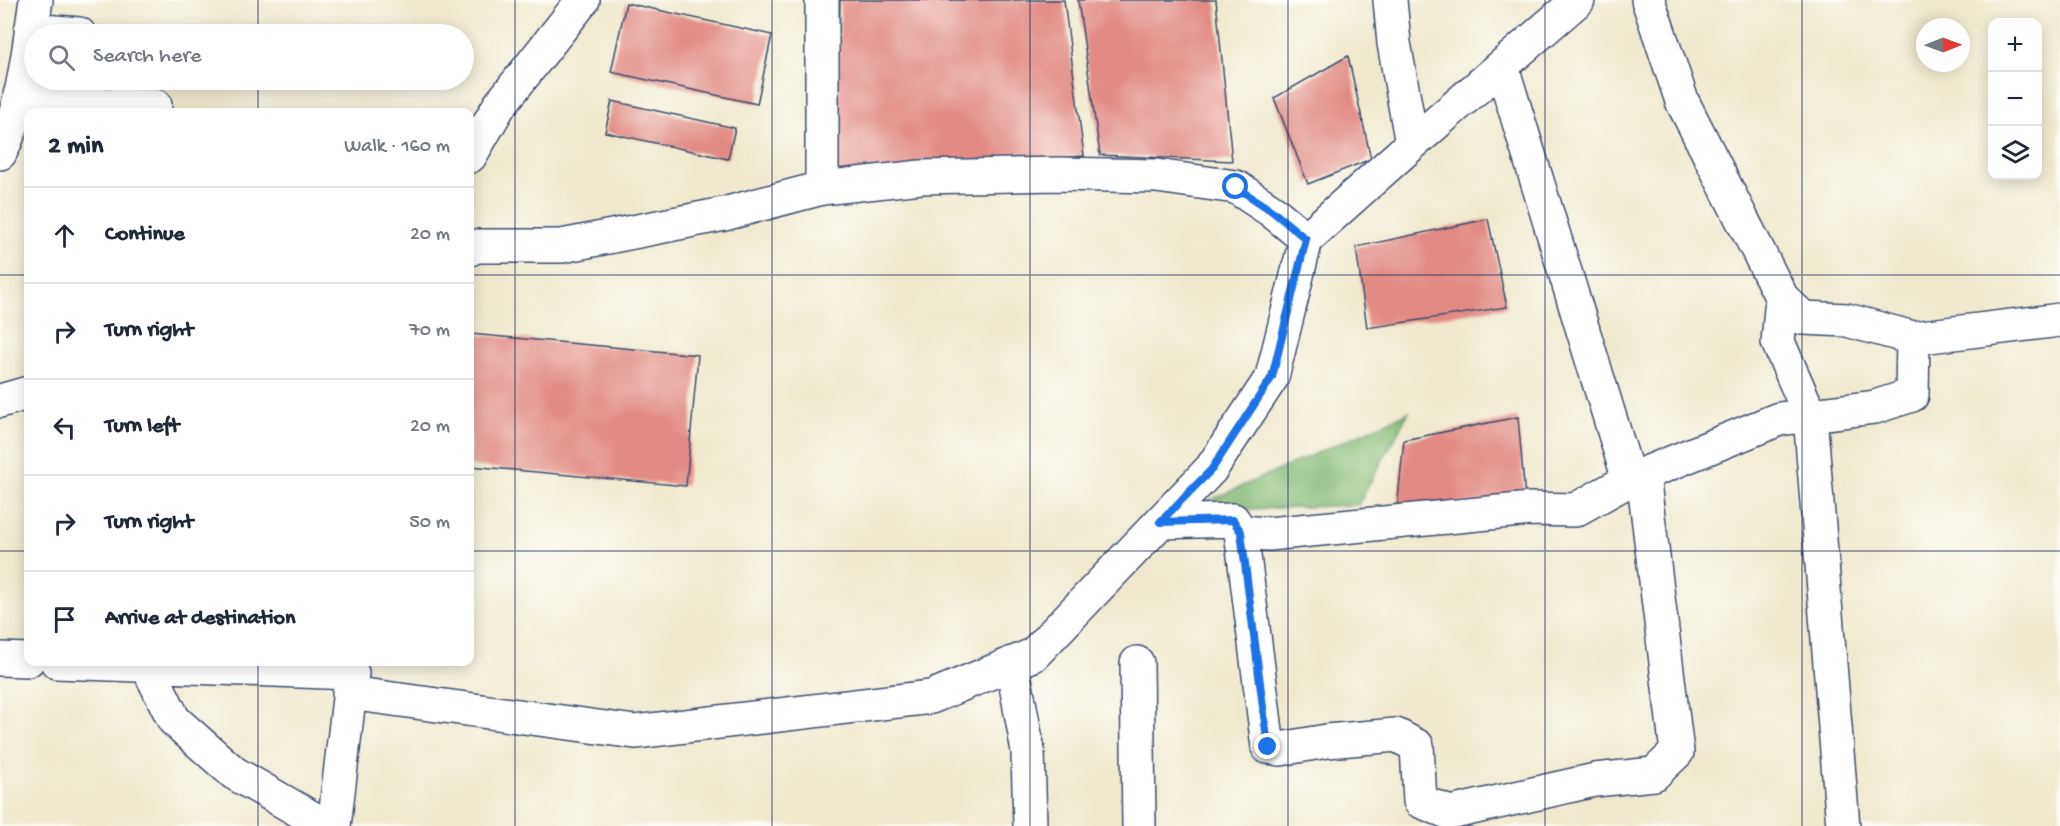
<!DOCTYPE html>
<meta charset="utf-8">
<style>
:root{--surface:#fff;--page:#f6f6f7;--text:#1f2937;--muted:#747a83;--line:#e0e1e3}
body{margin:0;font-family:"Gochi Hand",sans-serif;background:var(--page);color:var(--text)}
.controls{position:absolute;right:18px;top:18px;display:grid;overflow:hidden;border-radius:12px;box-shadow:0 3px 15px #0003}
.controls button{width:54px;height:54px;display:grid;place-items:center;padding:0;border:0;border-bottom:2px solid var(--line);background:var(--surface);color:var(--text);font:30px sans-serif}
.compass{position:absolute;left:1916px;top:18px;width:54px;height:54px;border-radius:50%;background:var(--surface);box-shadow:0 3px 15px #0003;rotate:89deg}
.stop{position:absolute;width:18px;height:18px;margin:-14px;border:4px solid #1a73e8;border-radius:50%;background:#fff}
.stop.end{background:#1a73e8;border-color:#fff;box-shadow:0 2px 6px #0008}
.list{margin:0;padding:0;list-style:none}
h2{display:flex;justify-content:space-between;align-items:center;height:78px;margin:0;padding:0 24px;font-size:26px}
h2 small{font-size:20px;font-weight:400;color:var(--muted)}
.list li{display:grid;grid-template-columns:39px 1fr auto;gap:18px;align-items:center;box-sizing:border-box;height:96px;padding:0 24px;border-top:2px solid var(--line)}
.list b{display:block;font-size:22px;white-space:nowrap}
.list em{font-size:20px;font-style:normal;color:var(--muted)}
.icon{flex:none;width:33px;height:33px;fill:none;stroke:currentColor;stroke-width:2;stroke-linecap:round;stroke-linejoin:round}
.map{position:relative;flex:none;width:2060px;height:826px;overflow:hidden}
.search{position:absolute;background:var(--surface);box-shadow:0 3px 15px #0003;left:24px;top:24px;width:450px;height:66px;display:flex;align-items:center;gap:15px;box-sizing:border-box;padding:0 21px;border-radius:33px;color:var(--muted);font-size:22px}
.panel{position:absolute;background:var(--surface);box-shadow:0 3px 15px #0003;left:24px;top:108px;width:450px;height:558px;border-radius:12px}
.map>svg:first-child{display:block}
.forest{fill:#85b974;stroke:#507469;stroke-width:1.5}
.building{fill:#e28a85}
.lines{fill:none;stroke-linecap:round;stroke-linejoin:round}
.minor-casing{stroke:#3b4b6f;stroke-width:36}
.minor{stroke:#fff;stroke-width:33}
.route{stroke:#1a73e8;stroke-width:8}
.grid{fill:none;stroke:#1b2f5e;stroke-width:1.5;stroke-opacity:0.55}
</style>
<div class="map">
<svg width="2060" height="826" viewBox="0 0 2060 826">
<rect width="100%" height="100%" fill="#fdfcf7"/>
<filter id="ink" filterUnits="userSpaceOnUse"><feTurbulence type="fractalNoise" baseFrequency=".0167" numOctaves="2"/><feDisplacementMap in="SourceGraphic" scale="12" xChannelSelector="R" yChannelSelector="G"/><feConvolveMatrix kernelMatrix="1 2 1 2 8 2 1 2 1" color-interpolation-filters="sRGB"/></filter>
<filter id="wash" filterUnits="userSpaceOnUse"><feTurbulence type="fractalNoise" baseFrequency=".008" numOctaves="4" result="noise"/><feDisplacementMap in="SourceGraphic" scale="24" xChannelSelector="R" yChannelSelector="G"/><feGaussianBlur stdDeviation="1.35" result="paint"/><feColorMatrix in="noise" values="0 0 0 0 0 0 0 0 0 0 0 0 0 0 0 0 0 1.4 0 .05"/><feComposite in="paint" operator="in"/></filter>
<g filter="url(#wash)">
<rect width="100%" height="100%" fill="#f0e9cf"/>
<path class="forest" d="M1409 412 1358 505 1186 511Z"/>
<g id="blocks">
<path class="building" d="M840 0H1064L1084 156 836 174Z
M1078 0H1216L1232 161 1100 155Z
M626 3 772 35 757 104 611 72Z
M1348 56 1371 159 1308 184 1274 98Z
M612 101 735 128 728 159 605 132Z
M1488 219 1507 307 1367 328 1356 247Z
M470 334 698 355 686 486 470 466Z
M1518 417 1525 497 1397 509 1404 440Z"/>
</g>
</g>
<g filter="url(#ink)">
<use href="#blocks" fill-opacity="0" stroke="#3b4b6f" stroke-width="1.5"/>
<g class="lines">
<g class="minor-casing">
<path id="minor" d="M822 0V188
M1390 0 1394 43 1412 144
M31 30 79 34
M1502 67 1629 480 1779 419 1875 407 1912 395 1913 338 1847 320 1803 318 1782 298 1682 101 1648 0
M20 95 83 104 155 105
M0 153C24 107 28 51 36 0
M470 156 499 106 583 0
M470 249 476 246H562L724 214 822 188 921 177 1059 174 1156 176 1236 187 1272 211 1306 239 1412 144 1578 0
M1782 298 1778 342 1810 415 1843 826
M1913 338 2060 320
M0 401 28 393
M1160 522 1233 520 1241 532 1268 534 1531 509 1575 510 1629 480
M1241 532 1268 747 1280 749 1327 741 1396 735 1417 746 1420 801 1450 813 1595 780 1654 774 1677 752 1643 475
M0 659 28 660
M57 662 352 673
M1012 663 1028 751 1030 826
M1137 663 1139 826
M147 665 174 720 234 773 326 826
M349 693 635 732 931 697 1033 655 1211 469 1272 377 1306 239
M334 826 352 673"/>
</g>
<use href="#minor" class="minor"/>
</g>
</g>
<g class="lines" filter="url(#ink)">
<path class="route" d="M1236 187 1272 211 1306 239 1272 377 1212 469 1160 522 1233 520 1241 532 1268 747"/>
</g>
<path class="grid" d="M258 0V34M515 0V826M772 0V826M1030 0V826M1288 0V826M1545 0V826M1802 0V826M258 80V112M0 275H28M470 275H2060M0 551H28M470 551H2060M258 662V826"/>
</svg>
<div class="controls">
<button>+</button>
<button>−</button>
<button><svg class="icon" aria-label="layers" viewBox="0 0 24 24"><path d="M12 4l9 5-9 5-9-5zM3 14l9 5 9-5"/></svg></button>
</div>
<svg class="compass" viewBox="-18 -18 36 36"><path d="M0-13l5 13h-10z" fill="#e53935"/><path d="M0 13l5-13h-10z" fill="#747a83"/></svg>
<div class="stop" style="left:1236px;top:187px"></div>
<div class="stop end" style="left:1268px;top:747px"></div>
<div class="search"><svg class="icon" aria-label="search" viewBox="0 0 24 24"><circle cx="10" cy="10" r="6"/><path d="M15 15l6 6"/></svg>Search here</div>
<section class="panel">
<h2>2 min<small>Walk · 160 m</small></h2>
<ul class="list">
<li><svg class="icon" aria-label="ahead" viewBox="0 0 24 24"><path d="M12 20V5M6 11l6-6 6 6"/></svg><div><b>Continue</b></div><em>20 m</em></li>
<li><svg class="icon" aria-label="right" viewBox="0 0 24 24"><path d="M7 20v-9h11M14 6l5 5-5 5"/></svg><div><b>Turn right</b></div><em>70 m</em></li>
<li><svg class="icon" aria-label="left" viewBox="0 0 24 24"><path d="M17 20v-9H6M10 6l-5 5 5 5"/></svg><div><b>Turn left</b></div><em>20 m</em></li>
<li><svg class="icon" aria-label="right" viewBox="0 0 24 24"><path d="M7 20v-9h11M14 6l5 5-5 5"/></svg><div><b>Turn right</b></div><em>50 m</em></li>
<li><svg class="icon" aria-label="arrive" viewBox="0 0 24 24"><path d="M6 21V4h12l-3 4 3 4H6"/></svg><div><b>Arrive at destination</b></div></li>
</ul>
</section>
</div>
